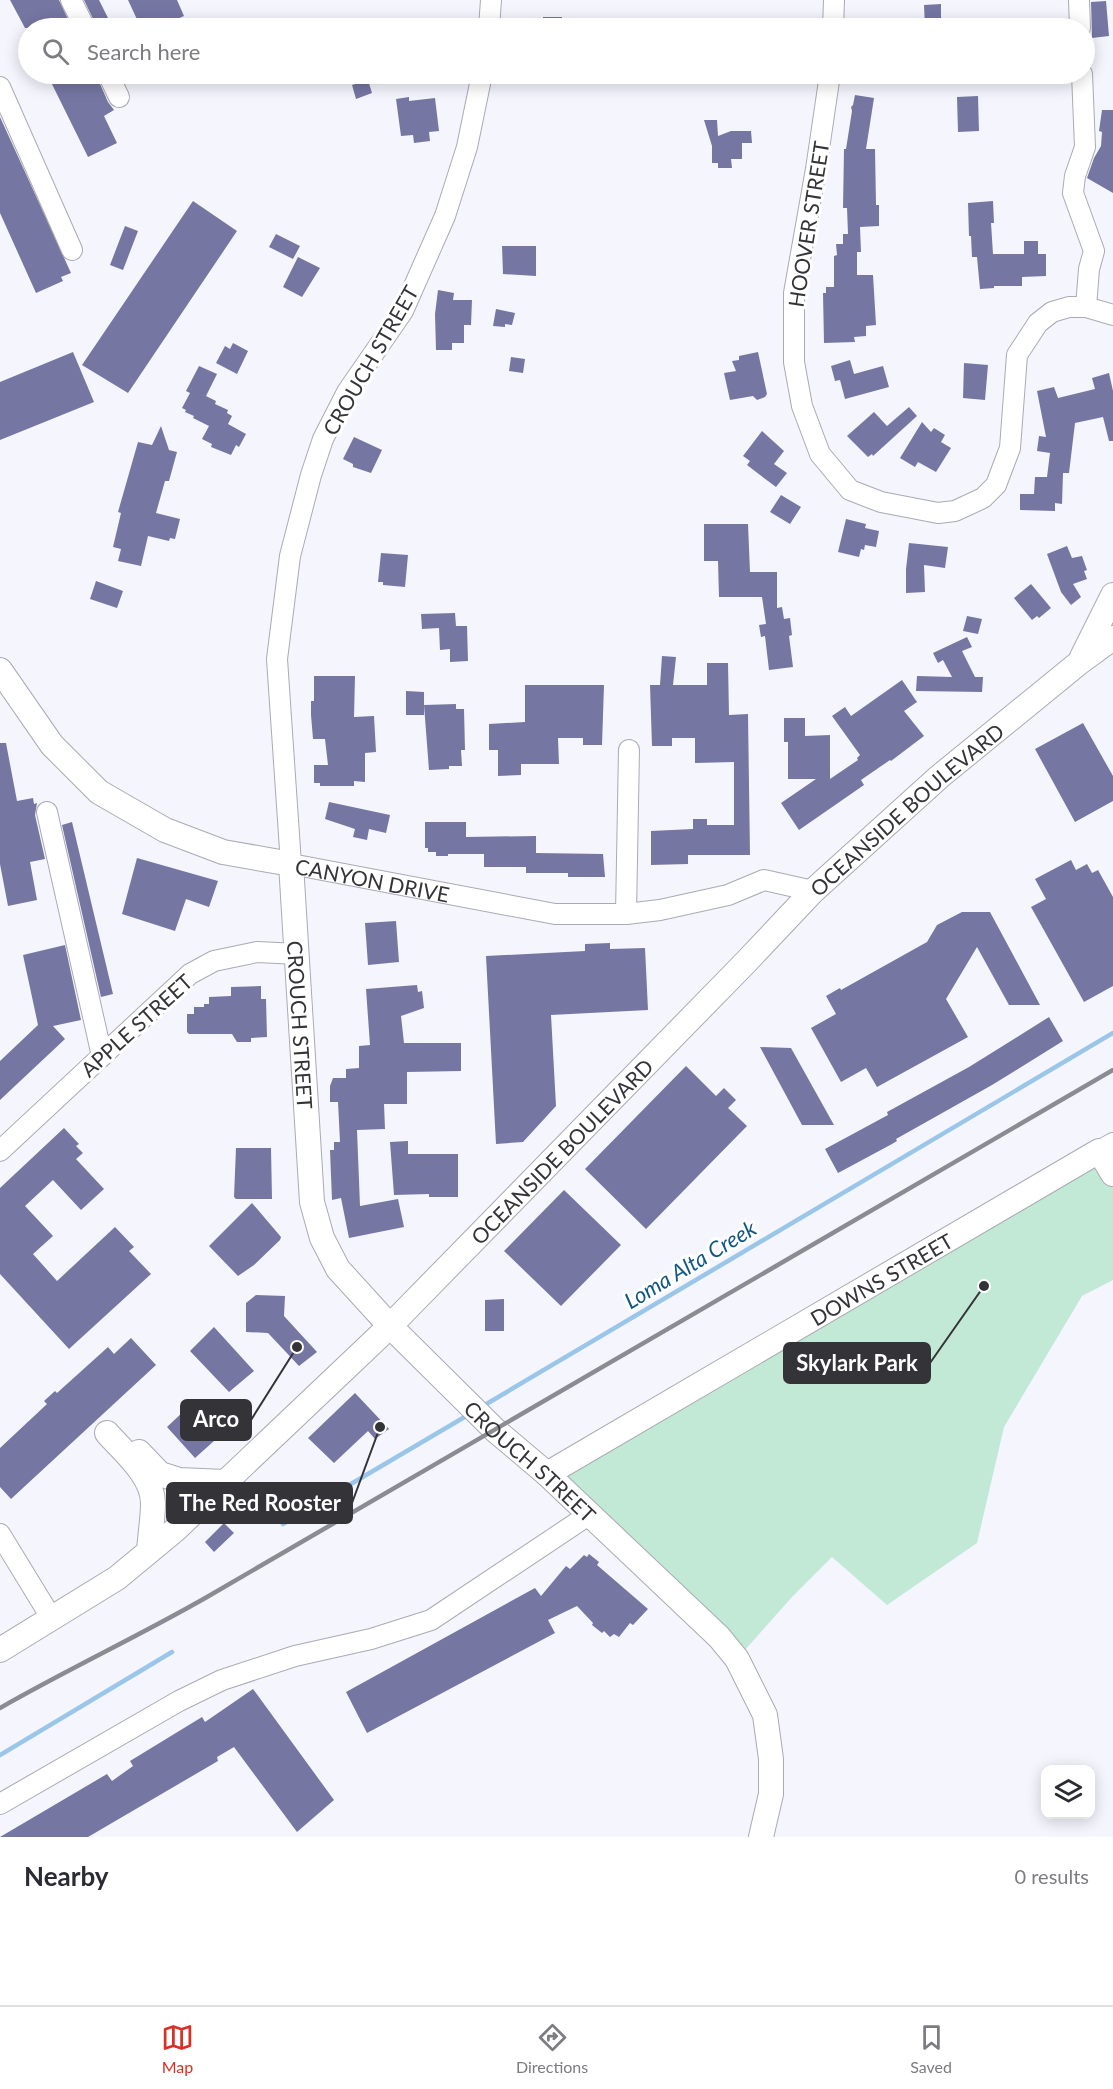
<!DOCTYPE html>
<style>
:root{--surface:#fff;--page:#f2f2f3;--text:#2b2b33;--muted:#7c7c81;--line:#e1e1e2;--accent:#d93025}
body{margin:0;font-family:Lato,sans-serif;background:var(--page);color:var(--text)}
.controls{position:absolute;right:18px;bottom:18px;display:grid;overflow:hidden;border-radius:12px;box-shadow:0 3px 15px #0003}
.controls button{width:54px;height:54px;display:grid;place-items:center;padding:0;border:0;border-bottom:2px solid var(--line);background:var(--surface);color:var(--text);font:30px sans-serif}
.list{margin:0;padding:0;list-style:none}
h2{display:flex;justify-content:space-between;align-items:center;height:78px;margin:0;padding:0 24px;font-size:26px}
h2 small{font-size:20px;font-weight:400;color:var(--muted)}
.icon{flex:none;width:33px;height:33px;fill:none;stroke:currentColor;stroke-width:2;stroke-linecap:round;stroke-linejoin:round}
.map{position:relative;flex:none;width:1113px;height:1837px;overflow:hidden}
.search{position:absolute;background:var(--surface);box-shadow:0 3px 15px #0003;left:18px;right:18px;top:18px;height:66px;display:flex;align-items:center;gap:15px;box-sizing:border-box;padding:0 21px;border-radius:33px;color:var(--muted);font-size:22px}
.sheet{height:168px;background:var(--surface)}
nav{display:flex;justify-content:space-around;align-items:center;box-sizing:border-box;height:84px;border-top:2px solid var(--line);background:var(--surface);font-size:16px;color:var(--muted)}
nav a{display:grid;justify-items:center;gap:3px}
nav .on{color:var(--accent)}
.map>svg:first-child{display:block}
.green{fill:#c2e8d6}
.lines{fill:none;stroke-linecap:round;stroke-linejoin:round}
.stream{stroke:#9ac6ea;stroke-width:4.5}
.building{fill:#7676a3}
.minor-casing{stroke:#a9aab4;stroke-width:22}
.major-casing{stroke:#a9aab4;stroke-width:26}
.minor{stroke:#fff;stroke-width:20}
.major{stroke:#fff;stroke-width:24}
.rail{stroke:#8b8b92;stroke-width:4.5}
.labels{text-anchor:middle;dominant-baseline:central;stroke-width:6;stroke-linejoin:round;paint-order:stroke}
.street-label{font-size:21px;fill:#333338;stroke:#fff}
.water-label{font-size:22px;font-style:italic;fill:#115785;stroke:#fff}
.leader{fill:none;stroke:#333338;stroke-width:2}
.callout-dot{fill:#333338;stroke:#fff;stroke-width:2}
.callout{fill:#333338;stroke:#333338;stroke-width:2}
.callout-label{font-size:22px;text-anchor:middle;font-weight:bold;fill:#fff}
</style>
<div class="map">
<svg width="1113" height="1837" viewBox="0 0 1113 1837">
<rect width="100%" height="100%" fill="#f5f5fe"/>
<path class="green" d="M1100 1150 1113 1173V1280L1082 1296 1004 1427 977 1543 887 1605 832 1557 792 1597 737 1659 547 1474Z"/>
<g class="lines">
<path class="stream" d="M483 1406 1113 1033
M283 1524 468 1415
M0 1755 172 1652"/>
</g>
<path class="building" d="M10 0H59L72 28H25Z
M84 0H99L109 20 96 25Z
M128 0H177L184 16 157 28H141Z
M1106 1 1109 36 1092 38 1091 2Z
M941 4V28H925L924 5Z
M543 17H562V28H543Z
M47 74H83L87 82 97 77 108 102 114 110 104 116 117 143 88 157Z
M368 80 372 93 356 99 352 85Z
M855 95 874 98 866 149H875L876 205H879V226L860 227 861 252H857V275H873L876 325 866 326V336L854 337 855 342 824 343 823 293H826V287H834V256L837 255 836 244H843V234H848L847 208H843L844 149H846L852 111 851 107 853 105Z
M978 96 979 131 958 132 957 97Z
M409 97V101L435 98 439 131 429 132 430 141 414 143 413 135 401 136 396 99Z
M1102 110H1113V193L1087 178 1094 158 1101 146 1102 132 1099 131Z
M0 117 71 273 61 277 63 281 36 293 0 213Z
M704 120H717L718 136 731 131H751L752 143H742V159H731L732 168H718V163H712V146Z
M193 201 237 231 128 393 82 365Z
M993 201 994 223H991L993 254H1024V241H1038V254H1046V276L1022 277V286H994V288L980 289 977 257H972L971 236H969L968 203Z
M125 226 138 231 123 270 110 265Z
M276 234 300 246 293 259 269 247Z
M502 246H536V276L503 274Z
M298 257 320 268 302 297 283 287Z
M438 290 454 293 453 300H472L471 325H464V343H452V350H436L435 314Z
M496 309 515 313 512 325 505 324V327L493 326Z
M233 343 248 351 237 374 216 363 225 346 230 349Z
M73 352 94 402 0 440V382Z
M758 352 767 394 765 397 757 400 753 396 730 400 724 373 736 371 732 361 739 360V356Z
M511 357 525 359 523 373 509 371Z
M850 360 854 374 883 366 889 387 845 399 840 380 835 381 831 366Z
M964 363 988 365 985 400 963 398Z
M199 366 217 374 206 396 216 401 215 404 228 410 227 413 232 416 228 424 246 434 239 447 236 445 231 455 211 447 212 444 202 439 209 426 193 418 194 416 185 412 186 410 182 408 190 393 186 391Z
M1109 373 1113 391V441H1109L1103 417 1075 423 1069 473H1063L1062 504 1055 503V511L1020 510V494H1034L1035 477H1047L1050 453 1037 451 1039 436 1046 437 1037 391 1054 387 1058 398 1095 389 1092 378Z
M909 407 917 416 873 456 872 454 868 457 847 436 874 412 887 426Z
M922 422 931 432 934 428 945 435 941 442 951 448 936 472 918 462 915 467 900 458Z
M161 426 169 450 177 452 169 481H165L156 513 180 519 175 539 170 538 169 541 148 536 141 566 118 561 121 549 113 547 121 513 118 512 138 442 152 445Z
M762 431 784 451 774 464 787 473 776 487 747 465 750 461 743 456Z
M354 437 382 450 371 473 353 467V464L343 459Z
M781 495 801 507 790 524 770 512Z
M846 519 866 524 865 528 879 531 876 547 865 545 864 550 861 549 859 557 838 552Z
M704 524H748L750 572H777V608L782 607 784 619 790 618 792 635 789 636 793 667 769 670 765 636 761 637 759 625 766 624 762 597H719L718 561H704Z
M909 543 948 547 945 568 924 565 925 592 906 593V569Z
M1067 546 1072 558 1082 556 1087 570 1084 571 1087 579 1073 584 1081 597 1071 605 1061 592 1047 554Z
M381 553 408 555 405 587 383 585V582H378Z
M96 581 123 591 117 608 90 599Z
M1031 584 1051 608 1039 618 1037 616 1032 620 1014 598Z
M455 613 456 626H467L468 661 450 662V649L440 650 439 628 422 629 421 614Z
M967 616 982 619 978 634 963 631Z
M967 637 972 647 962 651 975 677H983L982 692 916 691 917 676 952 677 943 660 938 663 933 653Z
M662 656 676 657 673 685H707V663H728L729 715 748 714 750 855H688V864L651 865V831L693 829V819H707V825H734V762L695 763V738H672V746H652L650 685H660Z
M314 676H355L354 717 374 716 376 752 365 753V782L354 781V786H320V783H314V765H328L325 739H313L311 715V701H314Z
M902 680 917 702 904 711 924 736 891 761 890 760 861 780 864 785 799 830 781 803 816 779H788V742H784V718H805V736L830 735V779L858 760 857 758 860 755 832 716 845 707 851 716Z
M525 685H604L602 745H583V738H558L559 764H521V775L498 776V750H489V724L525 722Z
M406 691 424 692V715H406Z
M456 704V709H464L465 750H461L462 766H449V769L429 770 424 705Z
M1083 723 1113 776V801L1075 822 1035 749Z
M0 743H6L17 801 33 798 34 804 37 803 35 815 45 859 30 862 37 900 8 906 0 864Z
M329 802 390 815 386 833 369 829 367 840 353 837 355 829 325 819Z
M72 822 113 994 101 997 62 825Z
M425 822H466V837L536 836V853L603 854 605 877H568V873H526V867H484V854H448V856H436V852H428V848H425Z
M137 858 218 881 209 907 186 899 175 931 122 914Z
M1071 860 1076 870 1087 864 1092 873 1098 870 1113 897V986L1084 1002 1031 907 1046 899 1035 879Z
M962 912H990L1040 1005H1009L977 947 946 999 968 1037 877 1087 866 1068 841 1082 811 1028 836 1014 826 996 840 988 841 990 927 942 937 925Z
M396 921 399 962 368 965 365 923Z
M610 943V949L645 948 648 1010 551 1015 556 1106 523 1142 496 1144 486 956 585 951V944Z
M65 945 81 1020 53 1026 65 1039 0 1100V1061L38 1025 23 955Z
M417 985 418 992 422 991 424 1008 401 1016 404 1043H461V1071L407 1072V1104H384L385 1129 357 1130 360 1206 398 1199 404 1227 349 1238 341 1198 332 1200 330 1150H334V1142H340L338 1102H330V1086L333 1078H346V1069L359 1068V1046L370 1045 366 989Z
M261 986V999H266L267 1037 251 1038V1042H237L232 1034H189L187 1032V1014H194V1007H204V1004H209V997L231 996V987Z
M1049 1017 1063 1041 992 1085 896 1139 897 1141 892 1144 838 1173 825 1149 888 1115 887 1112 969 1067Z
M760 1047 791 1048 834 1125H802Z
M686 1066 716 1096 724 1088 736 1100 728 1108 747 1126 646 1229 585 1169Z
M64 1128 79 1144 76 1146 83 1153 76 1159 104 1189 81 1210 53 1180 25 1206 53 1236 33 1254 57 1281 115 1227 134 1247 129 1251 151 1274 69 1349 0 1274V1188Z
M408 1141V1154H458V1197H429V1194L394 1195 390 1142Z
M236 1148H271L272 1199H236L234 1197Z
M564 1190 621 1245 561 1306 504 1251Z
M252 1203 281 1237 280 1240 254 1265 238 1276 209 1246Z
M256 1295 285 1296 284 1316 317 1352 299 1366 268 1333 246 1332V1303Z
M504 1299V1331H485V1300Z
M214 1327 254 1371 229 1392 190 1351Z
M131 1338 156 1365 11 1499 0 1487V1448L47 1404 44 1401 55 1391 57 1393 108 1347 114 1354Z
M355 1393 389 1429 375 1439 368 1431 334 1463 308 1438Z
M185 1410 214 1441 195 1458 167 1427Z
M224 1523 234 1533 214 1552 205 1542Z
M589 1554 599 1562 597 1565 648 1609 633 1625 630 1623 619 1637 614 1634 610 1637 604 1631 602 1633 592 1625 593 1623 577 1606 548 1620 555 1633 367 1733 346 1692 535 1588 541 1596 566 1566 570 1569 584 1555 587 1557Z
M253 1689 334 1800 297 1832 234 1747 217 1757 218 1761 88 1837H0L107 1774 112 1781 133 1766 130 1761 202 1717 205 1722Z"/>
<g class="lines">
<g class="minor-casing">
<g id="minor">
<path d="M71 0 85 28"/>
<path d="M1079 0 1080 28"/>
<path d="M489 28 491 0"/>
<path d="M833 28 834 0"/>
<path d="M108 74 119 97"/>
<path id="s1" d="M482 74 467 147 445 216 403 311 347 392 323 439 311 475 290 556 277 659 291 864 555 914H626L660 910 728 895 764 880 813 891"/>
<path d="M830 74 816 169 794 293V362L802 406 820 454 850 490 881 502 938 513 955 511 983 498 996 485 1010 448 1017 355 1038 323 1052 312 1069 307H1086L1113 315"/>
<path d="M1082 74 1085 147 1075 176 1073 193 1094 251 1089 269 1086 307"/>
<path d="M0 87 72 250"/>
<path d="M47 812 102 1056"/>
<path d="M626 914 629 750"/>
<path d="M0 1151 190 974 214 961 257 952 298 954"/>
<path d="M1099 1151 1113 1143"/>
<path d="M0 1534 52 1619"/>
<path d="M0 1804 179 1701 222 1680 295 1656 371 1639 431 1620 590 1514"/>
</g>
</g>
<g class="major-casing">
<g id="major">
<path d="M1082 657 1113 595"/>
<path id="s2" d="M0 670 52 745 99 792 165 830 223 852 291 864 312 1202 322 1238 338 1269 390 1326 495 1430 547 1474 719 1637 737 1659 765 1715 771 1759V1794L761 1837"/>
<path d="M107 1433C124 1452 153 1476 153 1503 153 1519 150 1535 149 1551"/>
<path d="M139 1452 160 1474 179 1480 225 1482"/>
<path id="s3" d="M547 1474 1099 1151 1113 1174"/>
<path id="s4" d="M0 1650 117 1578 175 1530 390 1326 746 962 813 891 939 777 1080 662 1113 638"/>
</g>
</g>
<use href="#minor" class="minor"/>
<use href="#major" class="major"/>
<path class="rail" d="M0 1708C68 1669 139 1636 207 1597L1113 1070"/>
</g>
<g class="labels">
<g class="street-label">
<text transform="translate(808 224) rotate(-81)">HOOVER STREET</text>
<text transform="translate(370 360) rotate(-60)">CROUCH STREET</text>
<text stroke="none"><textPath href="#s4" startOffset="1240">OCEANSIDE BOULEVARD</textPath></text>
<text stroke="none"><textPath href="#s1" startOffset="916">CANYON DRIVE</textPath></text>
<text transform="translate(136 1025) rotate(-42)">APPLE STREET</text>
<text stroke="none"><textPath href="#s2" startOffset="526">CROUCH STREET</textPath></text>
<text stroke="none"><textPath href="#s4" startOffset="754">OCEANSIDE BOULEVARD</textPath></text>
<text stroke="none"><textPath href="#s3" startOffset="387">DOWNS STREET</textPath></text>
<text stroke="none"><textPath href="#s2" startOffset="1048">CROUCH STREET</textPath></text>
</g>
<g class="water-label">
<text transform="translate(690 1264) rotate(-31)">Loma Alta Creek</text>
</g>
</g>
<path class="leader" d="M984 1286L930 1363M297 1347L251 1420M380 1427L352 1503"/>
<g class="callout-dot">
<circle cx="984" cy="1286" r="6"/>
<circle cx="297" cy="1347" r="6"/>
<circle cx="380" cy="1427" r="6"/>
</g>
<g class="callout">
<rect x="784" y="1343" width="146" height="40" rx="6"/>
<rect x="181" y="1400" width="70" height="40" rx="6"/>
<rect x="167" y="1483" width="185" height="40" rx="6"/>
</g>
<g class="callout-label">
<text x="857" y="1371">Skylark Park</text>
<text x="216" y="1427">Arco</text>
<text x="260" y="1511">The Red Rooster</text>
</g>
</svg>
<div class="controls">
<button><svg class="icon" aria-label="layers" viewBox="0 0 24 24"><path d="M12 4l9 5-9 5-9-5zM3 14l9 5 9-5"/></svg></button>
</div>
<div class="search"><svg class="icon" aria-label="search" viewBox="0 0 24 24"><circle cx="10" cy="10" r="6"/><path d="M15 15l6 6"/></svg>Search here</div>
</div>
<section class="sheet">
<h2>Nearby<small>0 results</small></h2>
<ul class="list">
</ul>
</section>
<nav>
<a class="on"><svg class="icon" aria-label="map" viewBox="0 0 24 24"><path d="M3 6l6-2 6 2 6-2v14l-6 2-6-2-6 2zM9 4v14M15 6v14"/></svg>Map</a>
<a><svg class="icon" aria-label="directions" viewBox="0 0 24 24"><path d="M12 3l9 9-9 9-9-9zM9 14v-3h6M13 9l2 2-2 2"/></svg>Directions</a>
<a><svg class="icon" aria-label="saved" viewBox="0 0 24 24"><path d="M7 4h10v16l-5-4-5 4z"/></svg>Saved</a>
</nav>
